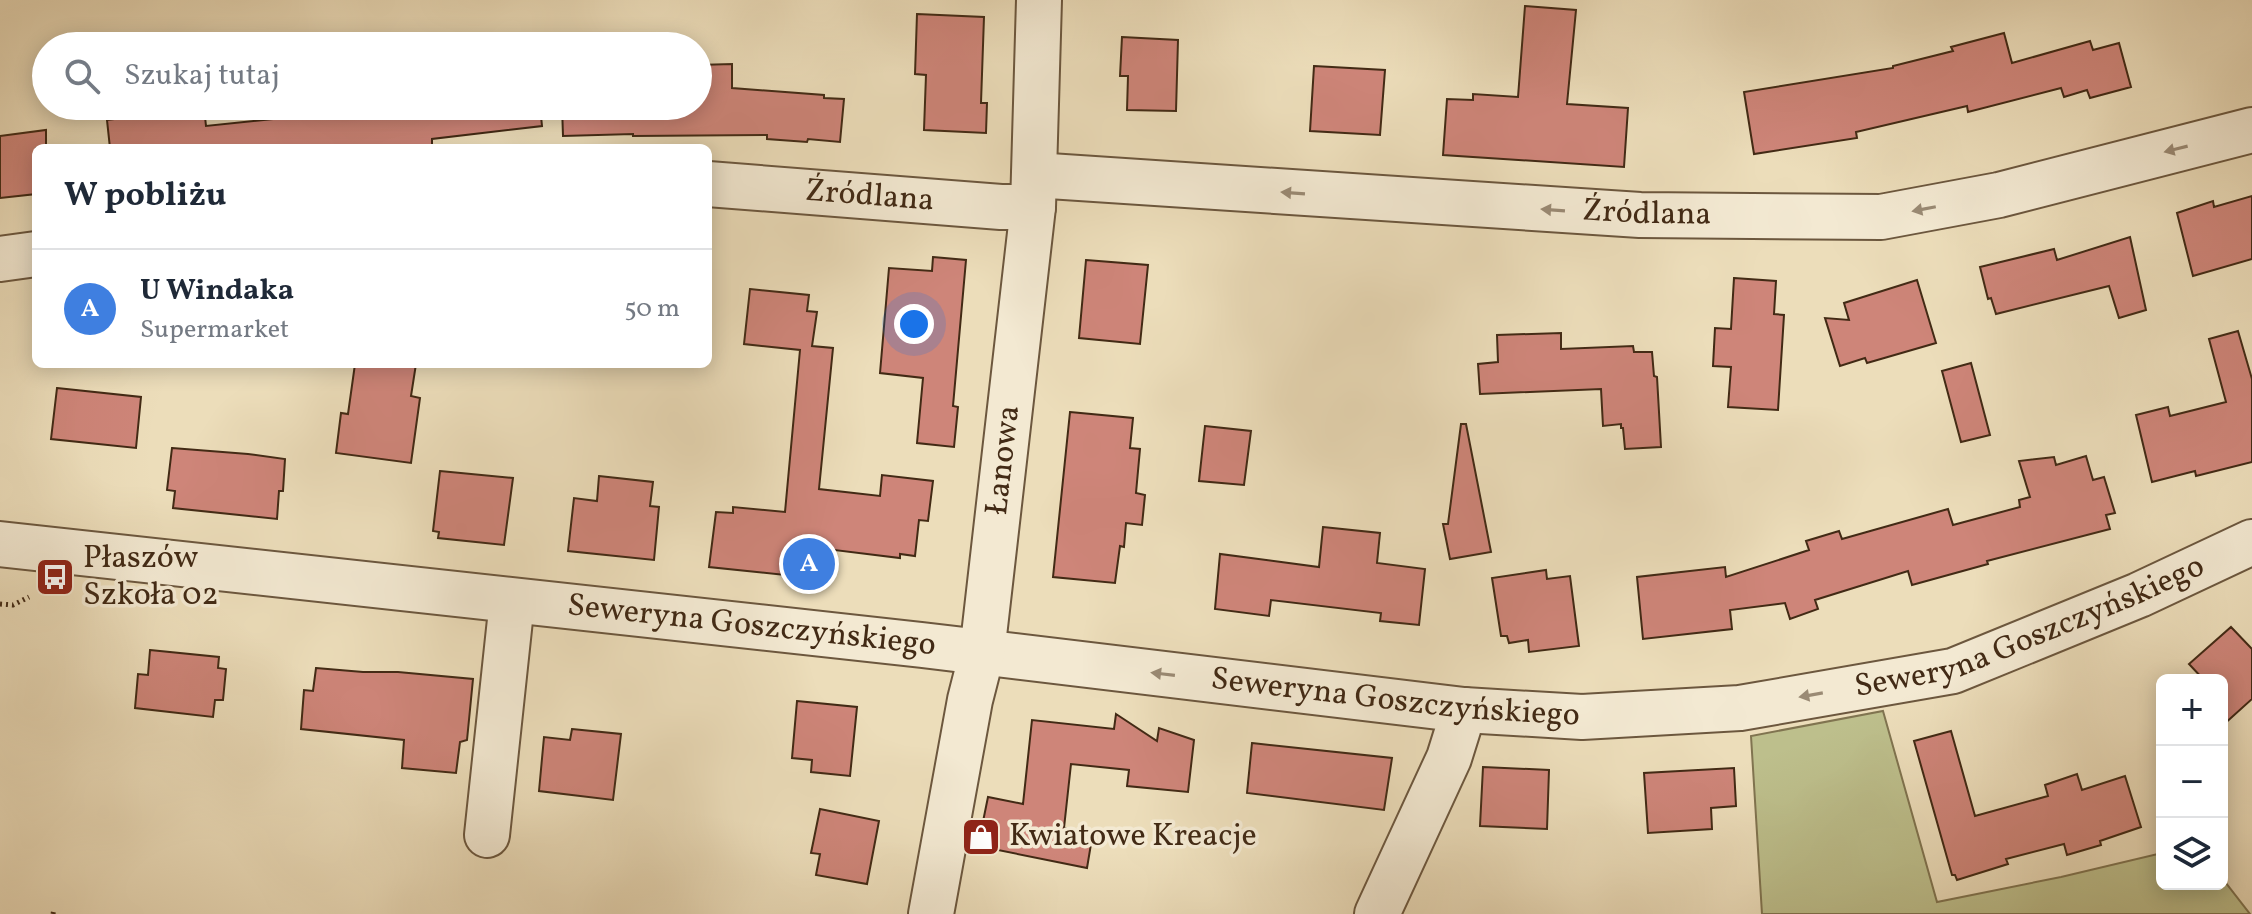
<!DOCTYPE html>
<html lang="pl">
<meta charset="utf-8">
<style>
:root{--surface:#fff;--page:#f6f6f7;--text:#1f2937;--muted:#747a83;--line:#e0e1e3;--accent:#ea580c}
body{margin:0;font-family:Vollkorn,serif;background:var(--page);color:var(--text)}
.controls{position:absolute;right:24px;bottom:24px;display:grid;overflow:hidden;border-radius:12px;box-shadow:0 4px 20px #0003}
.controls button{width:72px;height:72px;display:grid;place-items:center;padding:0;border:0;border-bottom:2px solid var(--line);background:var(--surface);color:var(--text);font:40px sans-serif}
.you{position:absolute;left:914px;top:324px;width:28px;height:28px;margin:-20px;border:6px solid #fff;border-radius:50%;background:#1a73e8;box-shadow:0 0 0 12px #1a73e833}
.badge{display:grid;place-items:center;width:52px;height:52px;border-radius:50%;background:var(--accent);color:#fff;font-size:26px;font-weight:700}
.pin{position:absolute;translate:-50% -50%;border:4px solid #fff;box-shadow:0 2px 8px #0006}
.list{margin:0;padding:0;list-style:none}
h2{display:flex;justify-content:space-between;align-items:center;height:104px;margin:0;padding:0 32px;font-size:34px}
h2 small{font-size:26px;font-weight:400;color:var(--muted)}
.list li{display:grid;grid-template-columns:52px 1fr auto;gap:24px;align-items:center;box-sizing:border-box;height:120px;padding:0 32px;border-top:2px solid var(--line)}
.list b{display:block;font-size:30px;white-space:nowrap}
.list p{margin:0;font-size:26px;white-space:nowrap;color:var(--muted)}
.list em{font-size:26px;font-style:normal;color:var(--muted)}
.icon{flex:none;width:44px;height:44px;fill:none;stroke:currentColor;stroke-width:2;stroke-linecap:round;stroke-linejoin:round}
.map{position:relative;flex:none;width:2252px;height:914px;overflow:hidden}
.search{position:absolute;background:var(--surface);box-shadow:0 4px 20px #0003;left:32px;top:32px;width:680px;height:88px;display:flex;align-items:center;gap:20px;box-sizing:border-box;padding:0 28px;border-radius:44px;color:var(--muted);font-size:30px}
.panel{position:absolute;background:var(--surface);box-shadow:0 4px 20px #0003;left:32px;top:144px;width:680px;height:224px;border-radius:12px}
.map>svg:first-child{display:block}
.green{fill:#bdbf8c;stroke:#807450;stroke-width:2}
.building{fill:#ce8579;stroke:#422a15;stroke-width:2}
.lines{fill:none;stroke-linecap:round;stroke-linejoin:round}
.minor-casing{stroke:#6c573e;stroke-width:48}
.path{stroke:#422a15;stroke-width:5;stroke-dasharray:2 4;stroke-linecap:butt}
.minor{stroke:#f3e9d2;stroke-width:44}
.oneway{fill:#9a8a74}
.labels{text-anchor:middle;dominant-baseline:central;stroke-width:7;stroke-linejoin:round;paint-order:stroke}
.street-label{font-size:32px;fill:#422a15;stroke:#f3e9d2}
.poi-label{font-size:32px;fill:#422a15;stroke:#f3e9d2;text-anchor:start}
</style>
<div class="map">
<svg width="2252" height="914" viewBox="0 0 2252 914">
<rect width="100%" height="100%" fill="#ecddba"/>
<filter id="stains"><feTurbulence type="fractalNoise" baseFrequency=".0025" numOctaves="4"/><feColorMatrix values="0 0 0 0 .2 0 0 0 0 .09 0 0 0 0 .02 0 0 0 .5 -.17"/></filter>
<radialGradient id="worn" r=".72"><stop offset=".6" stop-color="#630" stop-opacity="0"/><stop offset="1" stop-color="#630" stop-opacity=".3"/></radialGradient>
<path class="green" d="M1883 711 1937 902 2061 877 2162 853V884H2222V878L2250 914H1762L1751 736Z"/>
<path class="building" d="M1525 6 1576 10 1567 104 1628 108 1624 167 1443 155 1447 99 1473 100V94L1518 97Z
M917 14 984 17 981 103H987L986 133 924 130 926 75 915 74Z
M2004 33 2012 63 2090 41 2093 50 2119 43 2131 87 2090 98 2087 90 2064 97 2061 88 1968 112 1967 106 1856 132 1857 138 1754 154 1744 92 1893 68V66L1953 51 1951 47Z
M1122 37 1178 40 1176 111 1127 110 1128 76H1120Z
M732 64V88L824 95V98L844 99 840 142 808 139 807 142 767 139V135L633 136V134L563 136 562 106H698V65Z
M1314 66 1385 70 1380 135 1310 131Z
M301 106H326L327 111 369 106H540L542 126 432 139V148H110L107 120 204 107 206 126 282 118 281 108Z
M46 130V148H36V194L0 198V136Z
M2252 196V259L2193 276 2177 213 2213 201 2214 207Z
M2130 237 2146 310 2119 318 2109 286 1996 314 1991 298 1988 299 1980 267 2054 249 2057 260Z
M933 257 966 260 953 406 958 407 954 447 917 443 923 378 880 373 889 268 932 271Z
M1086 260 1148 265 1140 344 1079 338Z
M1734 278 1776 281 1774 314 1784 315 1778 410 1728 407 1731 367 1713 366 1715 328 1731 329Z
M1917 280 1936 343 1867 363 1865 358 1840 366 1825 318 1849 320 1844 303Z
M750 289 809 295 807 311 817 312 812 346 833 348 819 489 880 496 882 475 933 481 928 521 919 520 915 556 900 554V558L835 550 832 580 709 567 716 512 733 513V507L785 512 800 350 744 344Z
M2238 331 2252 379V462L2196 476 2195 471 2152 482 2136 415 2168 407 2170 416 2226 402 2209 339Z
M1561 333V349L1633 346 1634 352H1652L1654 376 1657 377 1661 447 1625 449 1623 428H1621V424L1603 426 1601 389 1480 394 1478 364 1498 362 1497 335Z
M1971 363 1990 435 1961 442 1942 371Z
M355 364H416L411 396 420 398 411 463 336 453 341 413 348 414Z
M57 388 141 397 136 448 51 439Z
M1070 412 1133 418 1130 448 1140 449 1136 493 1145 495 1142 525 1126 523 1124 547 1120 546 1115 583 1053 577Z
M1461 424H1466L1491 552 1450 559 1443 524H1448Z
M1205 426 1251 431 1244 485 1199 481Z
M172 448 248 454 285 459 283 491H279L277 519 173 508 175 491 167 490Z
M2086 456 2093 480 2104 477 2115 513 2106 515 2110 529 1987 561 1988 564 1912 585 1908 571 1815 600 1818 609 1790 619 1785 603 1730 610 1732 629 1643 639 1637 577 1725 567 1726 577 1809 550 1806 541 1839 531 1842 539 1948 509 1953 525 2020 507 2019 500 2030 497 2019 461 2054 457 2056 465Z
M440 471 513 478 504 545 438 538 439 532 433 531Z
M599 476 653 482 650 506 659 507 654 560 568 551 574 498 597 501Z
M1323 527 1380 533 1377 563 1425 569 1419 625 1380 621 1381 613 1271 600 1269 616 1215 609 1220 554 1319 567Z
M1546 570 1547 579 1570 576 1579 646 1529 652 1528 640 1509 643 1507 636H1501L1492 578Z
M2231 627 2252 649V699L2222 726V680H2204L2189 664Z
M150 650 219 657 218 668 226 669 223 700H215L213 717 135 708 138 674 148 675Z
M316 668 363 672H398L473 679 467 740 460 742 456 773 402 768 404 740 301 729 304 690 313 691Z
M797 701 857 707 850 776 811 772 812 760 792 758Z
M1116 714 1157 741 1159 728 1194 740 1188 792 1127 786 1129 770 1071 764 1064 828 1093 832 1087 868 978 846 988 797 1023 804 1032 720 1114 729Z
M572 729 621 734 613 800 539 791 544 737 570 740Z
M1951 731 1975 816 2048 796 2045 785 2077 774 2082 790 2125 776 2141 827 2100 841 2101 845 2067 855 2064 844 2006 859 2008 864 1957 880 1955 875H1952L1914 741Z
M1252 743 1392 758 1384 810 1247 793Z
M1483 767 1549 770 1547 829 1480 826Z
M1734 768 1736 806 1711 808 1712 829 1648 833 1644 773Z
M820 809 879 821 867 884 816 875 820 854 811 853Z"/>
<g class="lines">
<g class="minor-casing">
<g id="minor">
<path id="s1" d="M1034 175 1640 215 1881 217 1999 195 2252 130"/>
<path id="s2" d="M708 184 1001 207H1033"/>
<path d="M0 259 36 254"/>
<path id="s3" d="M0 544 922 645 1464 710 1582 717 1740 708 1953 671 2139 595 2252 542"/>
<path d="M487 835 512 601"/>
<path id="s4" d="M931 914 970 700 982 653 1033 207 1039 0"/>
<path d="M1377 914 1449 758 1464 710"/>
</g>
</g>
<path class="path" d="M0 604 13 605 29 597
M53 914 54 909"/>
<use href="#minor" class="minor"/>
</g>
<defs><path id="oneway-solid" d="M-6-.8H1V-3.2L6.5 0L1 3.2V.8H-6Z" transform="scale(2)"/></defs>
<g class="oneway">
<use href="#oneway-solid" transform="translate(2176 149) rotate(166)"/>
<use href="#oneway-solid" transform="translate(1293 193) rotate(-176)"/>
<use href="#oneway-solid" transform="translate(1924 209) rotate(169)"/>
<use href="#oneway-solid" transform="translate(1553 210) rotate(-176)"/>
<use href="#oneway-solid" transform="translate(1163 674) rotate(-173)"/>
<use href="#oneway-solid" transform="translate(1811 695) rotate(170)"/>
</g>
<defs>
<g id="bus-square" transform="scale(2)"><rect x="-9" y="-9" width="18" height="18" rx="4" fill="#8f2418" stroke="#f3e9d2"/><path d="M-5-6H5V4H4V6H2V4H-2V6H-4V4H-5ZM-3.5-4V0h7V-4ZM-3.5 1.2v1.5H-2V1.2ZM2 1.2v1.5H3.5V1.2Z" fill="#fff"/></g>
<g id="shop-square" transform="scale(2)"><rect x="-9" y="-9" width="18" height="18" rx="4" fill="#8f2418" stroke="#f3e9d2"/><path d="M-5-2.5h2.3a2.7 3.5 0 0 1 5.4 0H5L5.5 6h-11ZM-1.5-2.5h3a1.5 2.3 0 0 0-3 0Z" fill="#fff"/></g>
</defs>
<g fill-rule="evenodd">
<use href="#bus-square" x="55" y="577"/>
<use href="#shop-square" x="981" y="837"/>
</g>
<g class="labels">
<g class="street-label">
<text stroke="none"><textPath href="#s2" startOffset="162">Źródlana</textPath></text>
<text stroke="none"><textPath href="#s1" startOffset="614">Źródlana</textPath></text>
<text stroke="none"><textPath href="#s4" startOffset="460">Łanowa</textPath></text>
<text stroke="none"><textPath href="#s3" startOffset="2052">Seweryna Goszczyńskiego</textPath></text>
<text stroke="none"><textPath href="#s3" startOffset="756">Seweryna Goszczyńskiego</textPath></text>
<text stroke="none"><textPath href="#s3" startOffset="1404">Seweryna Goszczyńskiego</textPath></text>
</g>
<g class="poi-label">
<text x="83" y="559">Płaszów<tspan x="83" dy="37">Szkoła 02</tspan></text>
<text x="1009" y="837">Kwiatowe Kreacje</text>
</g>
</g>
<rect width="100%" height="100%" filter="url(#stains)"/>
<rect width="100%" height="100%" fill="url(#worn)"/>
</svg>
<div class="controls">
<button>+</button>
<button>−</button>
<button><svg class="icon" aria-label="layers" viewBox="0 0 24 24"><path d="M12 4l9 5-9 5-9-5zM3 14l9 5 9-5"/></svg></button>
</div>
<div class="you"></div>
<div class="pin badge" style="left:809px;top:564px;background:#3f7fe0">A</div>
<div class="search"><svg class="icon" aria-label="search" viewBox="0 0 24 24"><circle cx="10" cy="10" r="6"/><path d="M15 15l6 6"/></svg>Szukaj tutaj</div>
<section class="panel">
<h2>W pobliżu<small></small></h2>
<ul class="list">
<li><span class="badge" style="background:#3f7fe0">A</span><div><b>U Windaka</b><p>Supermarket</p></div><em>50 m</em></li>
</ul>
</section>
</div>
